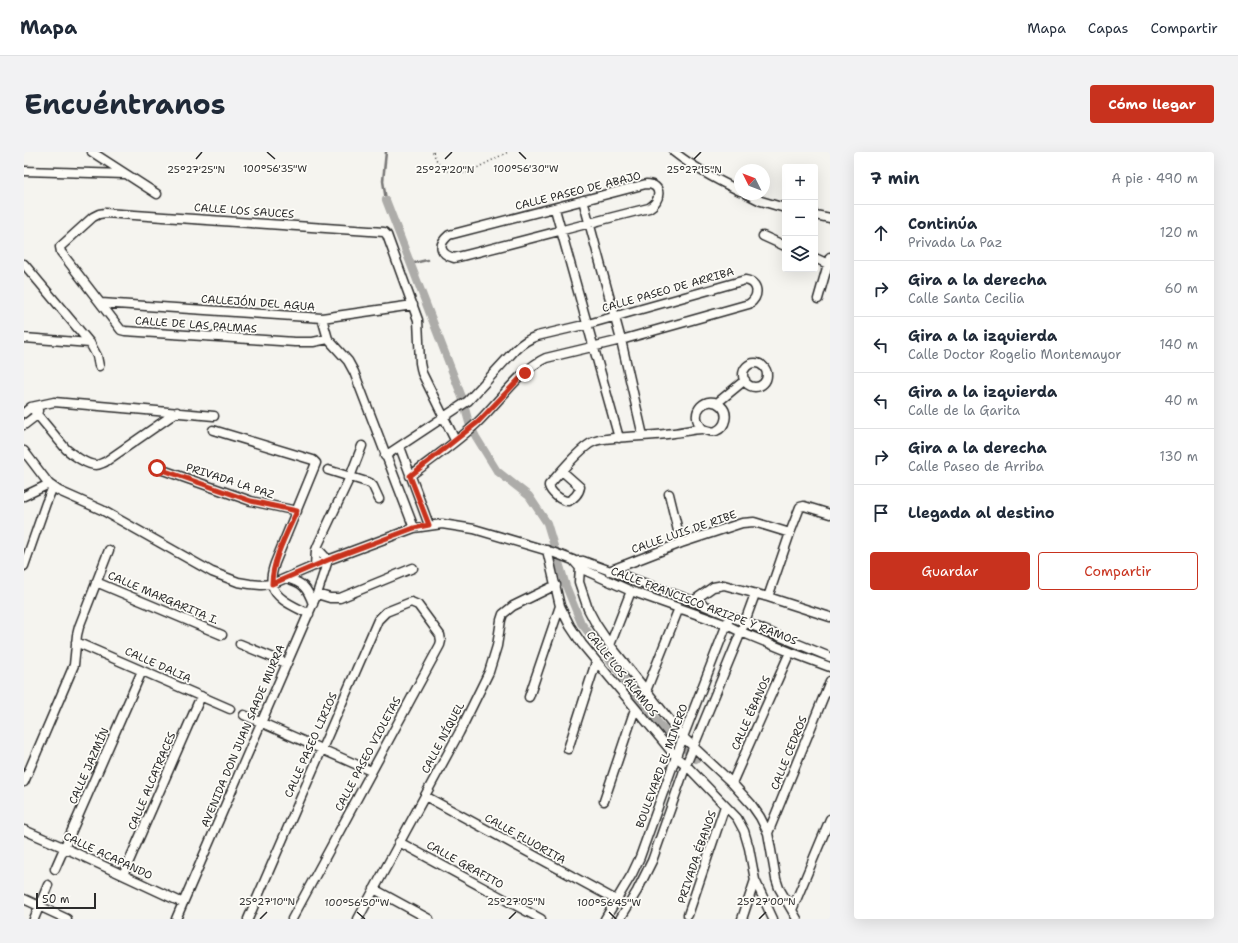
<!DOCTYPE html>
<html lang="es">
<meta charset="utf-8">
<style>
:root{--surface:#fff;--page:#f2f2f3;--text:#1f2937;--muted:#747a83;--line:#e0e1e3;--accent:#c8321e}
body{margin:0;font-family:"Shantell Sans",sans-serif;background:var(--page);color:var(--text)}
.controls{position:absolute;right:12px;top:12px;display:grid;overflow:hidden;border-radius:4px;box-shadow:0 4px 16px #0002}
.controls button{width:36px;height:36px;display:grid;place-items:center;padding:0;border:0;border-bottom:1px solid var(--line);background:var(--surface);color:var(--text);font:20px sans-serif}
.compass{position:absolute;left:710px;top:12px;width:36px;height:36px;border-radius:50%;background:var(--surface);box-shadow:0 4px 16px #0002;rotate:312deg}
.scale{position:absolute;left:12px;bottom:10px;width:60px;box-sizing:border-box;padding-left:4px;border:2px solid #2b2b2b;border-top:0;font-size:11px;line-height:14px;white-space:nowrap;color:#2b2b2b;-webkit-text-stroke:3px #fdfcf7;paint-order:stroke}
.stop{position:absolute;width:12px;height:12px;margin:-9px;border:3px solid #c8321e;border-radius:50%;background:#fff}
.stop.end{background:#c8321e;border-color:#fff;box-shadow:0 1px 4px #0008}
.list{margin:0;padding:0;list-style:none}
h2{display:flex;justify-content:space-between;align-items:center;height:52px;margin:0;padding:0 16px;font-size:17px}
h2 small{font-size:13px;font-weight:400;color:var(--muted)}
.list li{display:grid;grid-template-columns:26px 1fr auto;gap:12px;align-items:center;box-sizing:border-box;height:56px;padding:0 16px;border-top:1px solid var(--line)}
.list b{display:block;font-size:15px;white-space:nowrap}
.list p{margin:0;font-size:13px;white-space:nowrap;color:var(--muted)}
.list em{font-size:13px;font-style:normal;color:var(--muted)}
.actions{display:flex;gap:8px;padding:12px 16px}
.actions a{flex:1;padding:9px 0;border:1px solid var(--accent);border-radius:4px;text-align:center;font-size:14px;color:var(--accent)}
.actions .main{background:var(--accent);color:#fff}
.icon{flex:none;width:22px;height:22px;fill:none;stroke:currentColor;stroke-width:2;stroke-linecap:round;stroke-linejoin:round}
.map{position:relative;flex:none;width:806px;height:767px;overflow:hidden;border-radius:4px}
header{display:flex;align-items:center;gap:24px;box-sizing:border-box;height:56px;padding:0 20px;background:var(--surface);border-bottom:1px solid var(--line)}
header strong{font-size:19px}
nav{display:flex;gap:22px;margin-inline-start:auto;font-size:14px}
.intro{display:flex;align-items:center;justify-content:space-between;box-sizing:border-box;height:96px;padding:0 24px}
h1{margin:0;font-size:28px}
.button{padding:10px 18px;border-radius:4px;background:var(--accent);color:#fff;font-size:14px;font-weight:700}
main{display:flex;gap:24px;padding:0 24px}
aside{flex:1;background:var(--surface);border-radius:4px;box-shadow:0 4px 16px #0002}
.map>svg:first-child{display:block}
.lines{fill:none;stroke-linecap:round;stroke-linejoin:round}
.stream{stroke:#797877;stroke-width:2.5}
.canal{stroke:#adaca9;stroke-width:8}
.minor-casing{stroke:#2b2b2b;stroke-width:11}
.path{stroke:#2b2b2b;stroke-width:1.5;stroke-dasharray:1 3;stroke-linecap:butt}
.minor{stroke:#fdfcf7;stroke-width:8}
.route{stroke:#c8321e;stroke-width:5}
.ticks{fill:none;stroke:#2b2b2b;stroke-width:1.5}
.labels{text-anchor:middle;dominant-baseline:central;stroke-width:3.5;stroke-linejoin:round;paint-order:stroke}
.street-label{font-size:11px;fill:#2b2b2b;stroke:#fdfcf7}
.ticks-label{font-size:10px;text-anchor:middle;fill:#2b2b2b;stroke:#fdfcf7;stroke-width:3.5;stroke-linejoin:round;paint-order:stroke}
</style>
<header>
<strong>Mapa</strong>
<nav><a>Mapa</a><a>Capas</a><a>Compartir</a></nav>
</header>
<div class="intro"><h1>Encuéntranos</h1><a class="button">Cómo llegar</a></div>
<main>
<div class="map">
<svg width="806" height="767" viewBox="0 0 806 767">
<rect width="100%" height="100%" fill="#f5f4ef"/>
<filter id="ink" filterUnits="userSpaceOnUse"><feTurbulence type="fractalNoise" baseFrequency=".025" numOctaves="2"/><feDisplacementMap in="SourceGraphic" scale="8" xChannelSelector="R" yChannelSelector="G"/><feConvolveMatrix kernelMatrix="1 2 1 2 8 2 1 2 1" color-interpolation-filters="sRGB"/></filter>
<g filter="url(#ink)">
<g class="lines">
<path class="stream" d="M362 0 359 29 362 48
M386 112 403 108"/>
<path class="canal" d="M362 48 438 245 445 271 452 285 473 319 505 344 523 371 542 434 557 471 636 573 672 607"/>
<g class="minor-casing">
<path id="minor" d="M68 0 133 42
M650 0C670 16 693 28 716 39
M0 19 101 22
M622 32C639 32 637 49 625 56 560 72 495 90 430 106 416 102 413 93 425 83Z
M723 42 737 49 761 56
M559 48 597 188 619 284
M531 57 595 286
M791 63 806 66
M739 84 761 94
M791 106 804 112
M0 112 66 191 73 204 75 214
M794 147 806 105
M77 151 298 166 389 153
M298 166 304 187 324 209 330 220 390 376
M0 186 66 191
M304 187 289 190H271L101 179 97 178 37 100 36 95 69 65 75 62 81 61 360 80 363 83 394 168 396 211 398 221 431 288
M719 223a12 12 0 1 1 24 0a12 12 0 1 1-24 0Z
M693 251 721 228
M7 255 42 297C49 303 63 313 72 313 75 313 78 311 81 310L153 260
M0 261 7 255 30 250 190 264
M0 273 13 263 14 259
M189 278 289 308 292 311 251 411C249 417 246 425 248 433 252 448 272 455 285 462
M376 295 405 373
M0 299 25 332 35 339 78 358 188 420 214 430 226 432 237 433 248 432 304 408 390 376 418 372 450 377 528 400 549 408 556 416 607 439 703 473 717 480 766 500 806 515
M361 304 444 249 491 198C498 191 504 187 513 184L564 172 721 128C735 130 736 144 725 152L597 188 522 206C497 217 474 251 453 271 433 290 409 306 386 324
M133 316 227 349 273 359
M304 318 346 331 349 334 355 347
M538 319 556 335C555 341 550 347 544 349 537 349 527 341 525 334V333C535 322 557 295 569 290 575 287 583 287 590 286 610 284 630 284 650 281 659 280 669 277 678 277 683 277 686 281 692 279 702 275 705 261 697 254 684 241 662 260 679 277
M645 342 657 391
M0 344 25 332
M523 398 536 454 546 474 558 492 652 605 662 613 713 666 720 679 725 696 731 728 749 767
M554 409H559L669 449 806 505
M559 409 556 416 555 430 564 457 572 472 586 493 659 585 708 631 727 652 736 665 744 681 752 727 755 736 773 767
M0 414 22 351 29 335
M291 414 292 398 294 393 326 325 338 294
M585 419 657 391 718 371 730 370 766 381
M262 426C279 431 283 435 289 452
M72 430 198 483
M293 442 306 446H316L389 416
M744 445 766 381 776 355 780 354 806 362
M669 449 689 435 700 433 744 445 806 465
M52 490 206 557
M216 492 262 511
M586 493 607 439
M622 539 655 456
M505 545 536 454
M220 563 347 619
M544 597 572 510
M0 630 50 513 53 483 55 475 85 398
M708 631 766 500
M401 644 592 748
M580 649 611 557
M0 678 41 696 159 751
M744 681 806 529
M375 690 517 767
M31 717 118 519
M99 723 177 544
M350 737 405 767
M0 747 43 767
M768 758 806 667
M664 763 701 654
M10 767 24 733
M152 767 293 442 304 408 293 396
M224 767 354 468 362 460 387 450 394 453 416 483 417 489 416 493 268 767
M334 767 435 581 465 520 473 494 477 468 479 462 489 454 532 433
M581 767 608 722 616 705 659 585 706 464
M596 767 613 739 628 709 662 613 717 480 731 442
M718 767 731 728"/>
</g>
<path class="path" d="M409 0C415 17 425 23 443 21L484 0"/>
<use href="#minor" class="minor"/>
</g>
</g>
<g class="lines" filter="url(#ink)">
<path class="route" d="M133 316 227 349 273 359C263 381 248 408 248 432L304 408 390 376 405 373 386 324 454 270 501 221"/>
</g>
<path class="ticks" d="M243 0 251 7M495 0 502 7M172 7 178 0M421 7 428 0M670 7 677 0M333 760 341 767M585 760 592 767M236 767 243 760M485 767 492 760M735 767 742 760"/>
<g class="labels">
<g class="street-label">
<text transform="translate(554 39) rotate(-14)">CALLE PASEO DE ABAJO</text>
<text transform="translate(220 59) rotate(4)">CALLE LOS SAUCES</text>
<text transform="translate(644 138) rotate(-16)">CALLE PASEO DE ARRIBA</text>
<text transform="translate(234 151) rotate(4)">CALLEJÓN DEL AGUA</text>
<text transform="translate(172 173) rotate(4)">CALLE DE LAS PALMAS</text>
<text transform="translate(206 329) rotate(18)">PRIVADA LA PAZ</text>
<text transform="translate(660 380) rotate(-19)">CALLE LUIS DE RIBE</text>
<text transform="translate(139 446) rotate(23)">CALLE MARGARITA I.</text>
<text transform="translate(680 454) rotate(21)">CALLE FRANCISCO ARIZPE Y RAMOS</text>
<text transform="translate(134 513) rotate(24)">CALLE DALIA</text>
<text transform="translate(598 522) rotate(51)">CALLE LOS ÁLAMOS</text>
<text transform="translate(727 561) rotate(-66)">CALLE ÉBANOS</text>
<text transform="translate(219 584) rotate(-67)">AVENIDA DON JUAN SAADE MURRA</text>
<text transform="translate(419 586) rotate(-62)">CALLE NÍQUEL</text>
<text transform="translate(287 593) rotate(-66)">CALLE PASEO LIRIOS</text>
<text transform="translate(765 601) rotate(-68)">CALLE CEDROS</text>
<text transform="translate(344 602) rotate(-62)">CALLE PASEO VIOLETAS</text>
<text transform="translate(65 614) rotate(-66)">CALLE JAZMÍN</text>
<text transform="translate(638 614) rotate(-70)">BOULEVARD EL MINERO</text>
<text transform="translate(128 629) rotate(-67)">CALLE ALCATRACES</text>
<text transform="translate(501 687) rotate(29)">CALLE FLUORITA</text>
<text transform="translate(84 704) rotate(25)">CALLE ACAPANDO</text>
<text transform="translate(673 705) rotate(-71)">PRIVADA ÉBANOS</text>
<text transform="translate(441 713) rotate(29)">CALLE GRAFITO</text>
</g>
</g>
<g class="ticks-label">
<text x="251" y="20">100°56'35"W</text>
<text x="502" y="20">100°56'30"W</text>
<text x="172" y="21">25°27'25"N</text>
<text x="421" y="21">25°27'20"N</text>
<text x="670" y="21">25°27'15"N</text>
<text x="243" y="753">25°27'10"N</text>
<text x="492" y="753">25°27'05"N</text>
<text x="742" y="753">25°27'00"N</text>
<text x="333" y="754">100°56'50"W</text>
<text x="585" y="754">100°56'45"W</text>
</g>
</svg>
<div class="controls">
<button>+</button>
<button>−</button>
<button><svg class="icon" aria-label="layers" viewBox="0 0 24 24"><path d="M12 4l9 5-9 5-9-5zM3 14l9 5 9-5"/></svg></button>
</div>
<svg class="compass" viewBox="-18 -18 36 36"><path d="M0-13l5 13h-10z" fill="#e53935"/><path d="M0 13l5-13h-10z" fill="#747a83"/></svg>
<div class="scale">50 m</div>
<div class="stop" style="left:133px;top:316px"></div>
<div class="stop end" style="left:501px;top:221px"></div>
</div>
<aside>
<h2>7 min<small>A pie · 490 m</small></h2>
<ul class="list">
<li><svg class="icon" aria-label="ahead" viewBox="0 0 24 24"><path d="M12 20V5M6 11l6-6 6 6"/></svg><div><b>Continúa</b><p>Privada La Paz</p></div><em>120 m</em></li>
<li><svg class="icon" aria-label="right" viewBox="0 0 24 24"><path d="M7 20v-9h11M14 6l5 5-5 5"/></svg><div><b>Gira a la derecha</b><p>Calle Santa Cecilia</p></div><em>60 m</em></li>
<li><svg class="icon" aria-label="left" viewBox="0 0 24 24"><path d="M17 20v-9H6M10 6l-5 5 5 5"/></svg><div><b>Gira a la izquierda</b><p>Calle Doctor Rogelio Montemayor</p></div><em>140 m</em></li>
<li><svg class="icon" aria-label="left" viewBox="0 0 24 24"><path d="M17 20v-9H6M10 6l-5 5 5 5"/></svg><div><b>Gira a la izquierda</b><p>Calle de la Garita</p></div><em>40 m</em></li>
<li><svg class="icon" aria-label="right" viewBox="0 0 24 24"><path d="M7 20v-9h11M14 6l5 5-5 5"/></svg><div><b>Gira a la derecha</b><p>Calle Paseo de Arriba</p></div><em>130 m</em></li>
<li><svg class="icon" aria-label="arrive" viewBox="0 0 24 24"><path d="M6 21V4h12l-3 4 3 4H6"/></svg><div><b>Llegada al destino</b></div></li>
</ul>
<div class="actions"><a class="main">Guardar</a><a>Compartir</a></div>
</aside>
</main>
